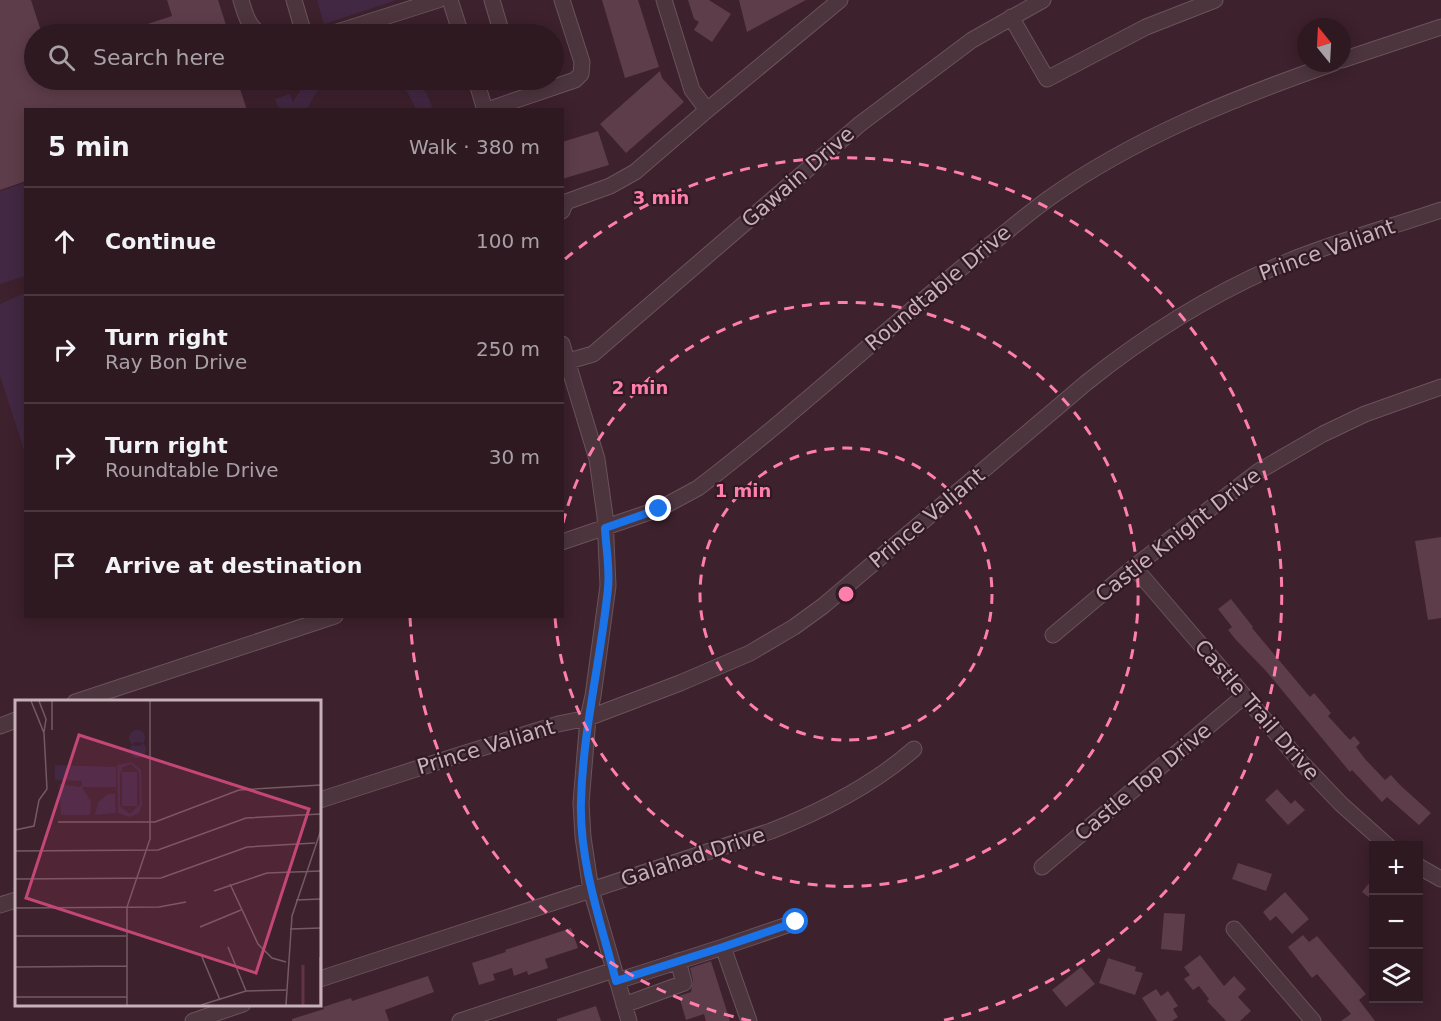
<!DOCTYPE html>
<meta charset="utf-8">
<style>
:root{--surface:#2e1921;--page:#36222a;--text:#f1f3f6;--muted:#a7a0a5;--line:#49383f}
body{margin:0;font-family:"DejaVu Sans",sans-serif;background:var(--page);color:var(--text)}
.controls{position:absolute;right:18px;bottom:18px;display:grid;overflow:hidden;border-radius:0px;box-shadow:0 3px 15px #0003}
.controls button{width:54px;height:54px;display:grid;place-items:center;padding:0;border:0;border-bottom:2px solid var(--line);background:var(--surface);color:var(--text);font:30px sans-serif}
.compass{position:absolute;left:1297px;top:18px;width:54px;height:54px;border-radius:50%;background:var(--surface);box-shadow:0 3px 15px #0003;rotate:342deg}
.stop{position:absolute;width:18px;height:18px;margin:-14px;border:4px solid #1a73e8;border-radius:50%;background:#fff}
.stop.end{background:#1a73e8;border-color:#fff;box-shadow:0 2px 6px #0008}
.list{margin:0;padding:0;list-style:none}
h2{display:flex;justify-content:space-between;align-items:center;height:78px;margin:0;padding:0 24px;font-size:26px}
h2 small{font-size:20px;font-weight:400;color:var(--muted)}
.list li{display:grid;grid-template-columns:39px 1fr auto;gap:18px;align-items:center;box-sizing:border-box;height:108px;padding:0 24px;border-top:2px solid var(--line)}
.list b{display:block;font-size:22px;white-space:nowrap}
.list p{margin:0;font-size:20px;white-space:nowrap;color:var(--muted)}
.list em{font-size:20px;font-style:normal;color:var(--muted)}
.icon{flex:none;width:33px;height:33px;fill:none;stroke:currentColor;stroke-width:2;stroke-linecap:round;stroke-linejoin:round}
.map{position:relative;flex:none;width:1441px;height:1021px;overflow:hidden}
.search{position:absolute;background:var(--surface);box-shadow:0 3px 15px #0003;left:24px;top:24px;width:540px;height:66px;display:flex;align-items:center;gap:15px;box-sizing:border-box;padding:0 21px;border-radius:33px;color:var(--muted);font-size:22px}
.panel{position:absolute;background:var(--surface);box-shadow:0 3px 15px #0003;left:24px;top:108px;width:540px;height:510px;border-radius:0px}
.map>svg:first-child{display:block}
.green{fill:#422842}
.building{fill:#5d3d49}
.lines{fill:none;stroke-linecap:round;stroke-linejoin:round}
.minor-casing{stroke:#6a535c;stroke-width:17}
.minor{stroke:#4d353e;stroke-width:15}
.route{stroke:#1a73e8;stroke-width:8}
.ring{fill:none;stroke:#ff7fac;stroke-width:3;stroke-dasharray:10 8}
.labels{text-anchor:middle;dominant-baseline:central;stroke-width:4.5;stroke-linejoin:round;paint-order:stroke}
.street-label{font-size:21px;fill:#c8b0b9;stroke:#311a23}
.inset-river{fill:none;stroke:#633244;stroke-width:3}
.inset-road{fill:none;stroke:#755a64;stroke-width:1.5}
.view{fill:#c44677;fill-opacity:0.15;stroke:#c44677;stroke-width:3}
.inset-edge{fill:none;stroke:#c8b0b9;stroke-width:3}
.centre{fill:#ff7fac;stroke:#311a23;stroke-width:3}
.ring-label{font-size:18px;text-anchor:middle;font-weight:bold;fill:#ff7fac;stroke:#311a23;stroke-width:4.5;stroke-linejoin:round;paint-order:stroke}
</style>
<div class="map">
<svg width="1441" height="1021" viewBox="0 0 1441 1021">
<rect width="100%" height="100%" fill="#3d212c"/>
<path class="green" d="M317 0H397L324 24Z
M307 80H330L315 94 307 109H279L275 99 290 94 293 102Z
M393 80H416L427 94 433 109H416L408 93Z
M25 183V276L0 284V191Z
M25 293V453L0 376V304Z"/>
<path class="building" d="M0 0H31L42 34H34V80H237L247 110H26V181L0 190Z
M167 0H218L229 34H120V33L172 16Z
M602 0H638L659 67 625 78Z
M688 0H709L731 14 712 42 694 30 699 22 694 19Z
M739 0H806L747 32Z
M660 71 662 78 684 102 626 153 600 124Z
M598 131 609 165 562 179V142Z
M1441 537V618L1428 620 1415 541Z
M1231 599 1253 627 1252 628 1310 697 1314 693 1331 713 1328 716 1350 740 1354 736 1360 743 1356 747 1365 759 1385 780 1391 775 1400 785 1431 813 1419 825 1387 797 1382 802 1352 770 1350 772 1266 671 1236 640 1228 630 1232 627 1218 609Z
M1277 789 1291 804 1295 800 1305 810 1288 825 1265 800Z
M1238 863 1272 874 1266 891 1232 879Z
M1374 877V901L1362 892Z
M1285 892 1309 919 1292 934 1276 916 1270 921 1263 912Z
M1164 913 1185 914 1182 951 1161 949Z
M571 928 578 948 545 959 548 968 528 975 527 971 514 976 512 968 493 974 495 980 479 985 472 963 506 952 505 950Z
M1303 935 1309 942 1317 936 1366 994 1359 1000 1375 1021H1341L1351 1014 1317 974 1312 978 1288 947Z
M1200 955 1224 986 1234 976 1246 989 1238 997 1251 1011 1240 1021H1226L1207 1001 1209 999 1199 986 1193 990 1184 979 1190 975 1184 967Z
M1108 958 1136 967 1135 971 1143 973 1135 995 1099 983Z
M711 961 730 1021H706L704 1014 686 1020 679 996 691 992 693 981 690 968Z
M1081 967 1095 984 1066 1007 1052 990Z
M428 976 434 992 385 1010 389 1021H292V1019L324 1009 323 1007 351 998 352 1001Z
M1156 989 1161 996 1168 991 1178 1006 1173 1009 1178 1017 1172 1021H1157L1142 998Z
M596 1006 601 1021H557V1019Z"/>
<g class="lines">
<g class="minor-casing">
<path id="minor" d="M241 0C245 13 248 27 261 34
M294 0 304 34
M450 0 461 34
M492 0 502 34
M664 0 692 90 707 110
M1011 17 1047 79 1146 27 1215 0
M331 34 438 0
M1342 60 1441 27
M476 80 485 110
M487 110 575 80 581 74 582 62 562 0
M562 211 566 202 610 186 635 172 706 111 840 0
M562 344 597 459 605 516 608 586 593 696 588 718 581 803 583 837 591 890 629 1021
M562 363 593 354 860 124 972 40 1043 0
M562 542 659 509 698 488C799 411 892 323 991 244 1010 229 1029 213 1048 199 1135 137 1235 98 1334 63
M1134 567 1300 761 1341 804 1388 846
M1053 635 1134 567 1259 471 1323 434 1365 414 1441 387
M75 702 335 616
M0 726 16 720
M320 800 456 756 558 724 588 718 680 683 750 653 794 627 823 606 1086 383C1147 334 1216 291 1289 261 1338 241 1391 227 1441 210
M1418 866 1441 879
M1042 867 1243 697
M0 905 16 900
M1234 929 1313 1021
M723 947 749 1021
M320 979 771 831C822 811 873 785 914 749
M617 981 723 947 796 922
M624 1005 684 983 678 961
M193 1021 243 1004
M460 1021 614 970"/>
</g>
<use href="#minor" class="minor"/>
</g>
<g class="lines">
<path class="route" d="M659 509 605 528C606 548 610 569 608 588 601 659 583 729 581 801 579 862 601 923 616 981L723 947 796 922"/>
</g>
<g class="ring">
<circle cx="846" cy="594" r="146"/>
<path d="M563 523A292 292 0 1 1 555 617"/>
<path d="M751 1021A437 437 0 0 1 410 617M565 259A437 437 0 1 1 941 1021"/>
</g>
<g class="labels">
<g class="street-label">
<text transform="translate(798 177) rotate(-41)">Gawain Drive</text>
<text transform="translate(1327 250) rotate(-20)">Prince Valiant</text>
<text transform="translate(938 288) rotate(-40)">Roundtable Drive</text>
<text transform="translate(927 518) rotate(-40)">Prince Valiant</text>
<text transform="translate(1178 535) rotate(-38)">Castle Knight Drive</text>
<text transform="translate(1257 710) rotate(49)">Castle Trail Drive</text>
<text transform="translate(486 747) rotate(-17)">Prince Valiant</text>
<text transform="translate(1143 782) rotate(-40)">Castle Top Drive</text>
<text transform="translate(693 857) rotate(-18)">Galahad Drive</text>
</g>
</g>
<g transform="translate(15 700)">
<rect width="306" height="306" fill="#3d212c"/>
<path d="M114 38a8 8 0 1 1 16 0a8 8 0 1 1-16 0ZM115 50a8 8 0 1 1 16 0a8 8 0 1 1-16 0ZM117 62 126 70 127 104 124 113 115 117 103 113 102 65ZM116 64 124 72 125 104 115 114 105 106V74L108 67ZM40 65 101 67V87H67L76 102 75 115H46L44 84 66 87 67 81 40 80ZM107 72H122V106H107ZM93 94H100L101 113 80 115 83 102Z" fill="#422842" fill-rule="evenodd"/>
<path class="inset-river" d="M288 265V305"/>
<path class="inset-road" d="M24 1 31 19 29 32M37 1V30M43 122H140L224 90 306 85M0 130 19 126 24 100 32 89 29 33 16 1M0 151 143 150 231 118 306 114M0 179 146 178 232 147 300 143M215 184 243 244 257 258 271 262M199 191 252 173 306 171M281 200 306 199M0 208 144 207 171 202M185 227 226 210M275 229 306 228M0 236H111M213 247 231 291M187 257 205 300M0 267 112 266M0 297H112M112 305V207L135 139V1M186 305 231 291 271 290M271 305 277 216 306 130M305 305V257"/>
<path class="view" d="M64 35 294 109 241 273 11 198Z"/>
<rect width="306" height="306" class="inset-edge"/>
</g>
<circle cx="846" cy="594" r="9" class="centre"/>
<g class="ring-label">
<text x="661" y="204">3 min</text>
<text x="640" y="394">2 min</text>
<text x="743" y="497">1 min</text>
</g>
</svg>
<div class="controls">
<button>+</button>
<button>−</button>
<button><svg class="icon" aria-label="layers" viewBox="0 0 24 24"><path d="M12 4l9 5-9 5-9-5zM3 14l9 5 9-5"/></svg></button>
</div>
<svg class="compass" viewBox="-18 -18 36 36"><path d="M0-13l5 13h-10z" fill="#e53935"/><path d="M0 13l5-13h-10z" fill="#a7a0a5"/></svg>
<div class="stop" style="left:796px;top:922px"></div>
<div class="stop end" style="left:659px;top:509px"></div>
<div class="search"><svg class="icon" aria-label="search" viewBox="0 0 24 24"><circle cx="10" cy="10" r="6"/><path d="M15 15l6 6"/></svg>Search here</div>
<section class="panel">
<h2>5 min<small>Walk · 380 m</small></h2>
<ul class="list">
<li><svg class="icon" aria-label="ahead" viewBox="0 0 24 24"><path d="M12 20V5M6 11l6-6 6 6"/></svg><div><b>Continue</b></div><em>100 m</em></li>
<li><svg class="icon" aria-label="right" viewBox="0 0 24 24"><path d="M7 20v-9h11M14 6l5 5-5 5"/></svg><div><b>Turn right</b><p>Ray Bon Drive</p></div><em>250 m</em></li>
<li><svg class="icon" aria-label="right" viewBox="0 0 24 24"><path d="M7 20v-9h11M14 6l5 5-5 5"/></svg><div><b>Turn right</b><p>Roundtable Drive</p></div><em>30 m</em></li>
<li><svg class="icon" aria-label="arrive" viewBox="0 0 24 24"><path d="M6 21V4h12l-3 4 3 4H6"/></svg><div><b>Arrive at destination</b></div></li>
</ul>
</section>
</div>
